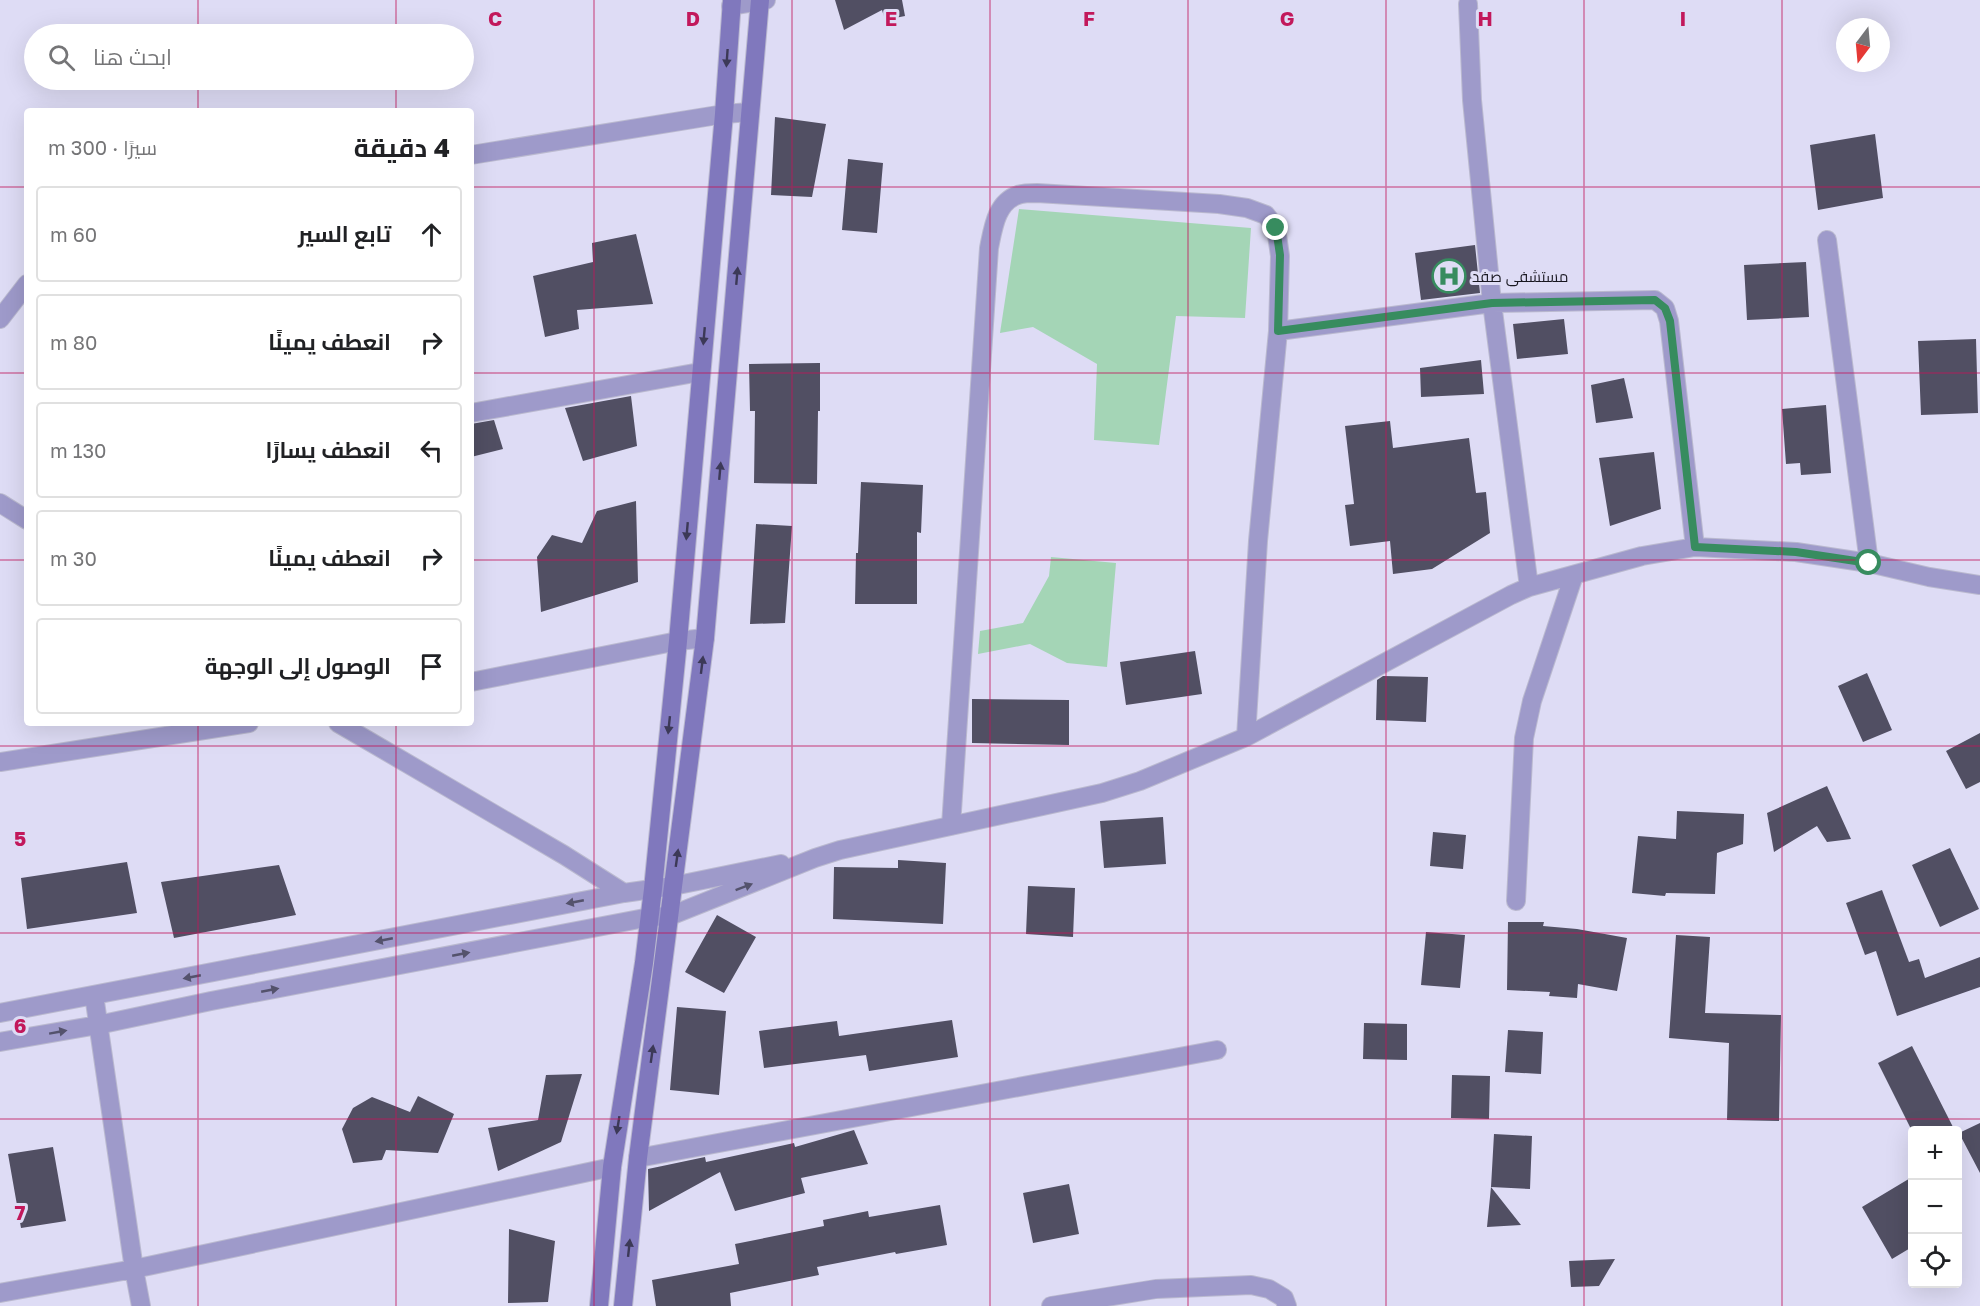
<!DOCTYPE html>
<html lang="ar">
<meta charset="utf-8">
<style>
:root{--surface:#fff;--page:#f6f6f6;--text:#202124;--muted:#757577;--line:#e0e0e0}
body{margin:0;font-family:"Golos Text",Cairo,sans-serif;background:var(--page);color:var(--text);direction:rtl}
.controls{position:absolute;right:18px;bottom:18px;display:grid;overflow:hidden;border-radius:6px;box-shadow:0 6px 24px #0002}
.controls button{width:54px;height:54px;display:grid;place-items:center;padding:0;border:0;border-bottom:2px solid var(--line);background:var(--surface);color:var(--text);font:30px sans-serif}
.compass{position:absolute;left:1836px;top:18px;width:54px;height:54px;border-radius:50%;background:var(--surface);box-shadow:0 6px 24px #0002;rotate:196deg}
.stop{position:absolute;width:18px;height:18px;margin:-14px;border:4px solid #378c5f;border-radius:50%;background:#fff}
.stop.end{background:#378c5f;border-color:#fff;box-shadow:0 2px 6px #0008}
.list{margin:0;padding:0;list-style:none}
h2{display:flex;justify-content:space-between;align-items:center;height:78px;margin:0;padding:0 24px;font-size:26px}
h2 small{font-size:20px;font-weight:400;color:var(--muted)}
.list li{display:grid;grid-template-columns:39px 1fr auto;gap:18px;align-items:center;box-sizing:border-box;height:96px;margin:0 12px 12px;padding:0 12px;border:2px solid var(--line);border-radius:6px}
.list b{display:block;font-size:22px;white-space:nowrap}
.list em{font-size:20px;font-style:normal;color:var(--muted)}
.icon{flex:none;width:33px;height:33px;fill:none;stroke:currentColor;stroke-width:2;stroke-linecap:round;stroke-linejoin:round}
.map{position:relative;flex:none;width:1980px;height:1306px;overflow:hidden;direction:ltr}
.search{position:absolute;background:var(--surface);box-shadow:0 6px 24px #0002;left:24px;top:24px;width:450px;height:66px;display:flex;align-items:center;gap:15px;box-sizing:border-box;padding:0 21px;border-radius:33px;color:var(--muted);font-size:22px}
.panel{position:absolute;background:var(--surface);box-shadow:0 6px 24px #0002;left:24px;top:108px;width:450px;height:618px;border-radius:6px;direction:rtl}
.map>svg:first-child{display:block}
.green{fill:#a4d5b6}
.building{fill:#514f63}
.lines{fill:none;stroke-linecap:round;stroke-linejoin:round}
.minor-casing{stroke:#bab9cf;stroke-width:20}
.secondary-casing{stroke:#bab9cf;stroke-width:20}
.minor{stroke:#9e9aca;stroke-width:18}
.secondary{stroke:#8078bd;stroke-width:18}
.oneway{fill:#3c3957}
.oneway2{fill:#54526c}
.route{stroke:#378c5f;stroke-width:8}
.grid{fill:none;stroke:#c2185b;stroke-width:1.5;stroke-opacity:0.55}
.labels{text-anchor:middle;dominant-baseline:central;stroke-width:6;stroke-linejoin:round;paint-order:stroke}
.poi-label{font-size:15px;fill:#181720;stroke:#dedcf5;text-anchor:start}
.grid-label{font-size:20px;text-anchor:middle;font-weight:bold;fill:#c2185b;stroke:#dedcf5;stroke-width:6;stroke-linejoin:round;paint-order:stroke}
</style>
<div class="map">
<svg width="1980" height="1306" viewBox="0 0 1980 1306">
<rect width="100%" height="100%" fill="#dedcf5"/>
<path class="green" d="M1019 209 1251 228 1245 318 1176 316 1159 445 1094 440 1097 364 1033 327 1000 333Z
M1051 557 1116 563 1107 667 1067 663 1030 644 978 654 980 631 1023 623 1049 576Z"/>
<path class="building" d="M835 0H902L905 16 885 20 882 10 844 30Z
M775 117 826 124 812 197 771 195Z
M1875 134 1883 198 1818 210 1810 145Z
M848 159 883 163 877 233 842 230Z
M636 234 653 304 577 310 579 329 545 337 533 276 593 262 592 243Z
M1475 245 1480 293 1421 300 1415 253Z
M1806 262 1809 317 1747 320 1744 265Z
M1564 319 1568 354 1517 359 1513 324Z
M1976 339 1978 413 1921 415 1918 341Z
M1481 360 1484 394 1421 397 1420 368Z
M820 363V411H818L817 484 754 483 755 411H750L749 364Z
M1624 378 1633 418 1596 423 1591 385Z
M631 396 637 446 583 461 565 408Z
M1826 405 1831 473 1801 475 1800 463 1786 464 1782 409Z
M494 420 503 449 471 457V424Z
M1390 421 1393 448 1469 438 1476 493 1486 492 1490 533 1432 569 1393 574 1390 541 1350 546 1345 505 1354 504 1345 426Z
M1654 452 1661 509 1610 526 1599 458Z
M861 482 923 485 921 533 917 532V604H855L856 553H858Z
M636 501 638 582 541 612 537 557 552 535 582 543 597 511Z
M756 524 792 526 785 623 750 624Z
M1195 651 1202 694 1126 705 1120 662Z
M1867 673 1892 730 1863 742 1838 686Z
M1383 676 1428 677 1426 722 1376 720 1377 680Z
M972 699 1069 700V745L972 743Z
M1980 733V782L1966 789 1946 751Z
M1827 786 1851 839 1827 842 1817 826 1774 852 1767 813Z
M1677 811 1744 814 1743 844 1717 853 1715 894 1666 893 1665 896 1632 893 1638 836 1676 839Z
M1163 817 1166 864 1104 868 1100 821Z
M1433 832 1466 835 1463 869 1430 866Z
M1950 848 1979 909 1940 927 1912 865Z
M898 860 946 863 943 924 833 919 834 867 898 868Z
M127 862 137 913 27 929 21 878Z
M279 865 296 915 174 938 161 882Z
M1028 886 1075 888 1073 937 1026 934Z
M1882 890 1909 962 1919 959 1925 978 1980 957V987L1897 1016 1876 951 1865 955 1846 903Z
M717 915 756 937 724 993 685 972Z
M1508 922H1544L1543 926 1577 929 1627 938 1617 991 1578 984 1577 998 1549 996 1550 992 1507 990Z
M1426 932 1465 935 1460 988 1421 985Z
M1676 935 1710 937 1705 1013 1781 1015 1779 1121 1727 1120 1729 1043 1669 1038Z
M677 1007 726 1011 719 1095 670 1090Z
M952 1020 958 1057 869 1071 866 1055 764 1068 759 1031 837 1021 839 1036Z
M1364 1023 1407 1024V1060L1363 1059Z
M1508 1030 1543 1032 1541 1074 1505 1072Z
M1912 1046 1955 1131H1912L1878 1063Z
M582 1074 561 1142 498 1171 488 1128 538 1120 546 1075Z
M1452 1075 1490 1076 1489 1119 1451 1118Z
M418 1096 454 1114 438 1153 386 1150 382 1160 353 1163 342 1129 353 1108 372 1097 410 1112Z
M1980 1123V1173L1959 1133Z
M854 1130 868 1164 801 1178 805 1193 735 1211 720 1172 649 1211 648 1169 705 1157 706 1162 794 1143 795 1147Z
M1494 1134 1532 1136 1530 1189 1491 1187Z
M53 1147 66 1221 21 1228 8 1154Z
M1912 1177V1247L1892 1259 1862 1207Z
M1069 1184 1079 1234 1033 1243 1023 1193Z
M1491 1187 1521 1225 1487 1227Z
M940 1205 947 1245 896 1254 895 1252 817 1267 819 1275 730 1293 731 1306H656L652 1280 739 1264 735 1244 824 1226 823 1220 868 1211 869 1217Z
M509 1229 555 1241 548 1302 508 1303Z
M1615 1259 1599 1286 1571 1287 1569 1261Z"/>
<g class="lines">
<g class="minor-casing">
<path id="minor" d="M1468 4 1472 100 1492 303 1529 587
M731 6 766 0
M471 155 724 114 750 112
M1827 240 1869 563
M0 319 27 284
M1278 331 1492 303 1655 300 1665 308 1669 321 1695 547
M471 413 700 372
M0 503 27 520
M471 682 678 641 705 638
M338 723 564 855 624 893
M0 762 249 723
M951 826 989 248C993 229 996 202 1018 195 1023 193 1031 193 1037 193L1219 204 1247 208 1266 215 1276 228 1280 256 1278 331 1258 541 1246 737
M1516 901 1524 738 1532 701 1574 575
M94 995 134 1269 141 1306
M0 1013 624 893 673 886 781 864
M0 1042 98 1025 211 1001 650 917 670 916 815 858 840 850 1102 793 1140 781 1246 737 1511 595 1529 587 1642 556 1695 547 1796 552 1869 563 1929 577 1980 585
M638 1158 1217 1050
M0 1293 134 1269 612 1167
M1051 1306 1156 1289 1251 1285 1269 1289 1284 1298 1287 1306"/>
</g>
<g class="secondary-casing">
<path id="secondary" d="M599 1306 612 1167 644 963 653 889 678 641 724 114 732 0
M623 1306 638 1158 705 638 760 0"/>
</g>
<use href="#minor" class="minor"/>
<use href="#secondary" class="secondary"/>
</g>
<defs><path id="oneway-solid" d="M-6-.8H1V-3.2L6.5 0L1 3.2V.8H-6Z" transform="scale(1.5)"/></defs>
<g class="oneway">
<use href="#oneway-solid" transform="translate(727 58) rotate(94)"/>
<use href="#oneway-solid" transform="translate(737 276) rotate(-85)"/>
<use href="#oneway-solid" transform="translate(704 336) rotate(95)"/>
<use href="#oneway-solid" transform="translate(720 471) rotate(-85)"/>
<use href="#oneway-solid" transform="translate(687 531) rotate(95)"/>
<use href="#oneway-solid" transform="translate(702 665) rotate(-83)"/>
<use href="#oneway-solid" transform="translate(669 725) rotate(96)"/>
<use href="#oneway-solid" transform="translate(677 858) rotate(-82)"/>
<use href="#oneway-solid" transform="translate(652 1054) rotate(-82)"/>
<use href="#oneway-solid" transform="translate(618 1125) rotate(99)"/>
<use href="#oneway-solid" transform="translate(629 1248) rotate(-84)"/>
</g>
<g class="oneway2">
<use href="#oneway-solid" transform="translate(744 887) rotate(-21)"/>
<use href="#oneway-solid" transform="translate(575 902) rotate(169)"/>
<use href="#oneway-solid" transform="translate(384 940) rotate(169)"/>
<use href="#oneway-solid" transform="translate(461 954) rotate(-11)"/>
<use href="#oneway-solid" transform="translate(192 977) rotate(169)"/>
<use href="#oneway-solid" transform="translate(270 990) rotate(-11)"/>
<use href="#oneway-solid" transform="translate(58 1032) rotate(-10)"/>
</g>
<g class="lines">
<path class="route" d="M1276 228 1280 255 1278 331 1492 303 1655 300 1665 308 1670 321 1695 547 1796 552 1869 563"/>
</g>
<path class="grid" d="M198 0V34M396 0V34M594 0V1306M792 0V1306M990 0V1306M1188 0V1306M1386 0V1306M1584 0V1306M1782 0V1306M198 80V111M396 80V111M0 187H27M471 187H1980M0 373H27M471 373H1980M0 560H27M471 560H1980M198 723V1306M396 723V1306M0 746H1980M0 933H1980M0 1119H1980"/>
<defs>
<g id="hospital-ring" transform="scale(1.725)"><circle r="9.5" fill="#dedcf5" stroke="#378c5f" stroke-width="1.5"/><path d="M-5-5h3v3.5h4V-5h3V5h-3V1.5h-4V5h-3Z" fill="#378c5f"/></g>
</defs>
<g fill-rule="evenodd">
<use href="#hospital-ring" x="1449" y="276"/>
</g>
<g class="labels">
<g class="poi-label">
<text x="1472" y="276">مستشفى صفد</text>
</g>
</g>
<g class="grid-label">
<text x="495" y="26">C</text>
<text x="693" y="26">D</text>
<text x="891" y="26">E</text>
<text x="1089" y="26">F</text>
<text x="1287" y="26">G</text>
<text x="1485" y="26">H</text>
<text x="1683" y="26">I</text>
<text x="20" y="846">5</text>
<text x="20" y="1033">6</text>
<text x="20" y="1220">7</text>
</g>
</svg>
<div class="controls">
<button>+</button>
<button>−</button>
<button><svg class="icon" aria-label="locate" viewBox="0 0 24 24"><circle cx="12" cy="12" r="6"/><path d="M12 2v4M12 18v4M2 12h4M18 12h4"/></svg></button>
</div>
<svg class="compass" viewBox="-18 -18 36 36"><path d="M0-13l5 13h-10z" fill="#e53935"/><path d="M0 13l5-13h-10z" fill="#757577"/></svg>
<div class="stop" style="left:1869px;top:563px"></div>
<div class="stop end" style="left:1276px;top:228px"></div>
<div class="search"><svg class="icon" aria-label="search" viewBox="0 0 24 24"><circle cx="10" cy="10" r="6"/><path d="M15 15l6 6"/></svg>ابحث هنا</div>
<section class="panel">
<h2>4 دقيقة<small>سيرًا · 300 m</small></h2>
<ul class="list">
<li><svg class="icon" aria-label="ahead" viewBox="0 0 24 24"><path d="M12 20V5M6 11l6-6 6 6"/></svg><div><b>تابع السير</b></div><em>60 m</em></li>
<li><svg class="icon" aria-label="right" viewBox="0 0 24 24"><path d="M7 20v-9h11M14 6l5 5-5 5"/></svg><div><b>انعطف يمينًا</b></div><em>80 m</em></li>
<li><svg class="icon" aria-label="left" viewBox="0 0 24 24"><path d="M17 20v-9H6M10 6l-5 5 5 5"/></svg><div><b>انعطف يسارًا</b></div><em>130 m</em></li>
<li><svg class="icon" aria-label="right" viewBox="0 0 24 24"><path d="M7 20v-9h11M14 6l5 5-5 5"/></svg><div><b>انعطف يمينًا</b></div><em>30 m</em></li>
<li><svg class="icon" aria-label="arrive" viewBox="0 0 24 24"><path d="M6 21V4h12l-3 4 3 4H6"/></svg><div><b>الوصول إلى الوجهة</b></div></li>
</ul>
</section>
</div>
